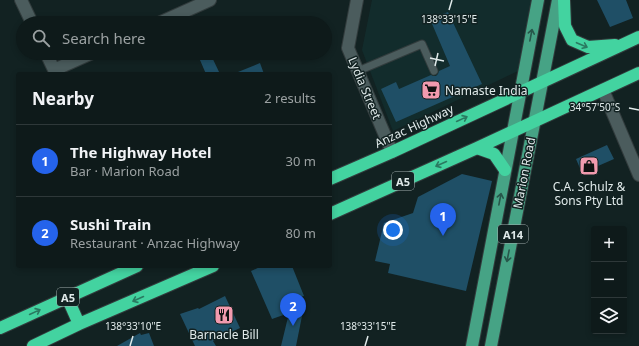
<!DOCTYPE html>
<meta charset="utf-8">
<style>
:root{--surface:#0e1a1a;--page:#1c2727;--text:#f1f3f6;--muted:#9ba1a2;--line:#2e3839;--accent:#2563eb}
body{margin:0;font-family:"Noto Sans",sans-serif;background:var(--page);color:var(--text)}
.controls{position:absolute;right:12px;bottom:12px;display:grid;overflow:hidden;border-radius:4px;box-shadow:0 2px 6px #0003}
.controls button{width:36px;height:36px;display:grid;place-items:center;padding:0;border:0;border-bottom:1px solid var(--line);background:var(--surface);color:var(--text);font:20px sans-serif}
.you{position:absolute;left:393px;top:230px;width:14px;height:14px;margin:-10px;border:3px solid #fff;border-radius:50%;background:#1a73e8;box-shadow:0 0 0 6px #1a73e833}
.badge{display:grid;place-items:center;width:26px;height:26px;border-radius:50%;background:var(--accent);color:#fff;font-size:13px;font-weight:700}
.pin{position:absolute;translate:-50% -33px;filter:drop-shadow(0 1px 2px #0008)}
.pin::after{content:'';position:absolute;top:21px;width:14px;height:12px;background:inherit;clip-path:polygon(0 0,100% 0,50% 100%)}
.list{margin:0;padding:0;list-style:none}
h2{display:flex;justify-content:space-between;align-items:center;height:52px;margin:0;padding:0 16px;font-size:17px}
h2 small{font-size:13px;font-weight:400;color:var(--muted)}
.list li{display:grid;grid-template-columns:26px 1fr auto;gap:12px;align-items:center;box-sizing:border-box;height:72px;padding:0 16px;border-top:1px solid var(--line)}
.list b{display:block;font-size:15px;white-space:nowrap}
.list p{margin:0;font-size:13px;white-space:nowrap;color:var(--muted)}
.list em{font-size:13px;font-style:normal;color:var(--muted)}
.icon{flex:none;width:22px;height:22px;fill:none;stroke:currentColor;stroke-width:2;stroke-linecap:round;stroke-linejoin:round}
.map{position:relative;flex:none;width:639px;height:346px;overflow:hidden}
.search{position:absolute;background:var(--surface);box-shadow:0 2px 6px #0003;left:16px;top:16px;width:316px;height:44px;display:flex;align-items:center;gap:10px;box-sizing:border-box;padding:0 14px;border-radius:22px;color:var(--muted);font-size:15px}
.panel{position:absolute;background:var(--surface);box-shadow:0 2px 6px #0003;left:16px;top:72px;width:316px;height:196px;border-radius:4px}
.map>svg:first-child{display:block}
.built{fill:#122c2c}
.building{fill:#1f4f66}
.lines{fill:none;stroke-linecap:round;stroke-linejoin:round}
.lane-casing{stroke:#323c3d;stroke-width:9}
.street-casing{stroke:#323c3d;stroke-width:14}
.primary-casing{stroke:#323c3d;stroke-width:14}
.highway-casing{stroke:#323c3d;stroke-width:14}
.lane{stroke:#4b5c5d;stroke-width:7}
.street{stroke:#4b5c5d;stroke-width:12}
.primary{stroke:#46a385;stroke-width:12}
.highway{stroke:#43d3a0;stroke-width:12}
.oneway{stroke:#27564a}
.oneway2{stroke:#2a7a61}
.ticks{fill:none;stroke:#e0eaea;stroke-width:1.5}
.labels{text-anchor:middle;dominant-baseline:central;stroke-width:3;stroke-linejoin:round;paint-order:stroke}
.shield{fill:#122222;stroke:#a2aeae;stroke-width:1}
.shield-label{font-size:11px;font-weight:bold;fill:#e0eaea}
.street-label{font-size:12px;fill:#e0eaea;stroke:#122222}
.poi-label{font-size:12px;fill:#e0eaea;stroke:#122222}
.ticks-label{font-size:10px;text-anchor:middle;fill:#e0eaea;stroke:#122222;stroke-width:3;stroke-linejoin:round;paint-order:stroke}
</style>
<div class="map">
<svg width="639" height="346" viewBox="0 0 639 346">
<rect width="100%" height="100%" fill="#122222"/>
<path class="built" d="M372 0H532L518 71 393 131 362 50Z"/>
<path class="building" d="M597 0H626L633 18 610 27Z
M448 12 482 84 396 122 381 89 396 82 399 89 431 75 433 76H436L438 74 439 71 450 66 430 19Z
M197 53H210L220 74H206Z
M260 63 264 74H233Z
M607 145 614 159 582 173 576 159Z
M462 174 492 181 466 291 388 273 390 264 375 261 384 223 413 213 418 197Z
M262 266H292L304 296 300 297 304 306 296 346H281L289 313 272 319 251 271Z
M225 296 240 328 213 341 216 346H195L180 314 198 308 199 309Z
M140 333 141 335 149 333 154 346H117Z"/>
<g class="lines">
<g class="lane-casing">
<path id="lane" d="M358 71 422 44 434 71"/>
</g>
<g class="street-casing">
<path id="street" d="M21 0 32 23
M357 0 348 48 392 152
M159 23 210 0
M46 53 56 74
M54 70 92 53
M603 90 639 175"/>
</g>
<g class="primary-casing">
<path id="primary" d="M472 346 538 0
M491 346 558 0"/>
</g>
<g class="highway-casing">
<path id="highway" d="M564 0 565 26 572 40 588 47 615 45
M477 148 494 154 505 170
M330 179 392 152 639 37
M330 214 477 148 639 73
M67 297 79 324
M0 328 137 266
M33 346 79 324 213 266"/>
</g>
<use href="#lane" class="lane"/>
<use href="#street" class="street"/>
<use href="#primary" class="primary"/>
<use href="#highway" class="highway"/>
</g>
<defs><path id="oneway-shaft" d="M-6 0H5M1.5-3L5.5 0L1.5 3" fill="none" stroke-width="1.6" stroke-linecap="round" stroke-linejoin="round"/></defs>
<g class="oneway">
<use href="#oneway-shaft" transform="translate(531 35) rotate(-79)"/>
<use href="#oneway-shaft" transform="translate(500 199) rotate(-79)"/>
<use href="#oneway-shaft" transform="translate(508 256) rotate(101)"/>
</g>
<g class="oneway2">
<use href="#oneway-shaft" transform="translate(582 45) rotate(23)"/>
<use href="#oneway-shaft" transform="translate(462 119) rotate(-25)"/>
<use href="#oneway-shaft" transform="translate(441 164) rotate(156)"/>
<use href="#oneway-shaft" transform="translate(138 299) rotate(156)"/>
<use href="#oneway-shaft" transform="translate(35 312) rotate(-25)"/>
</g>
<path class="ticks" d="M449 10 452 0M430 58 444 61M435 66 438 53M629 108 639 110M130 346 133 336M365 346 368 336"/>
<defs>
<g id="supermarket-square" transform="scale(1)"><rect x="-9" y="-9" width="18" height="18" rx="4" fill="#f29aae" stroke="#122222"/><path d="M-6-5.5h2.5l.6 2H6L4.5 2H-2.5L-4.4-4H-6ZM-1.5 3.2a1.3 1.3 0 1 0 .1 0ZM3 3.2a1.3 1.3 0 1 0 .1 0Z" fill="#111"/></g>
<g id="shop-square" transform="scale(1)"><rect x="-9" y="-9" width="18" height="18" rx="4" fill="#f29aae" stroke="#122222"/><path d="M-5-2.5h2.3a2.7 3.5 0 0 1 5.4 0H5L5.5 6h-11ZM-1.5-2.5h3a1.5 2.3 0 0 0-3 0Z" fill="#111"/></g>
<g id="restaurant-square" transform="scale(1)"><rect x="-9" y="-9" width="18" height="18" rx="4" fill="#f29aae" stroke="#122222"/><path d="M-5-6h1v4h1v-4h1v4h1v-4h1v5L-1.5 .5V6h-2V.5L-5-1ZM5-6V6H3V1.5H1.5Q1.5-4 5-6Z" fill="#111"/></g>
</defs>
<g fill-rule="evenodd">
<use href="#supermarket-square" x="431" y="90"/>
<use href="#shop-square" x="589" y="166"/>
<use href="#restaurant-square" x="224" y="315"/>
</g>
<g class="labels">
<g class="shield">
<rect x="392" y="172" width="22" height="18" rx="3"/>
<rect x="498" y="225" width="30" height="18" rx="3"/>
<rect x="57" y="288" width="22" height="18" rx="3"/>
</g>
<g class="shield-label">
<text x="403" y="181">A5</text>
<text x="513" y="234">A14</text>
<text x="68" y="297">A5</text>
</g>
<g class="street-label">
<text transform="translate(365 88) rotate(67)">Lydia Street</text>
<text transform="translate(414 126) rotate(-25)">Anzac Highway</text>
<text transform="translate(524 173) rotate(-79)">Marion Road</text>
</g>
<g class="poi-label">
<text x="445" y="90" text-anchor="start">Namaste India</text>
<text x="589" y="186">C.A. Schulz &amp;<tspan x="589" dy="14">Sons Pty Ltd</tspan></text>
<text x="224" y="334">Barnacle Bill</text>
</g>
</g>
<g class="ticks-label">
<text x="449" y="23">138°33'15"E</text>
<text x="595" y="111">34°57'50"S</text>
<text x="133" y="330">138°33'10"E</text>
<text x="368" y="330">138°33'15"E</text>
</g>
</svg>
<div class="controls">
<button>+</button>
<button>−</button>
<button><svg class="icon" aria-label="layers" viewBox="0 0 24 24"><path d="M12 4l9 5-9 5-9-5zM3 14l9 5 9-5"/></svg></button>
</div>
<div class="you"></div>
<div class="pin badge" style="left:443px;top:236px">1</div>
<div class="pin badge" style="left:293px;top:326px">2</div>
<div class="search"><svg class="icon" aria-label="search" viewBox="0 0 24 24"><circle cx="10" cy="10" r="6"/><path d="M15 15l6 6"/></svg>Search here</div>
<section class="panel">
<h2>Nearby<small>2 results</small></h2>
<ul class="list">
<li><span class="badge">1</span><div><b>The Highway Hotel</b><p>Bar · Marion Road</p></div><em>30 m</em></li>
<li><span class="badge">2</span><div><b>Sushi Train</b><p>Restaurant · Anzac Highway</p></div><em>80 m</em></li>
</ul>
</section>
</div>
